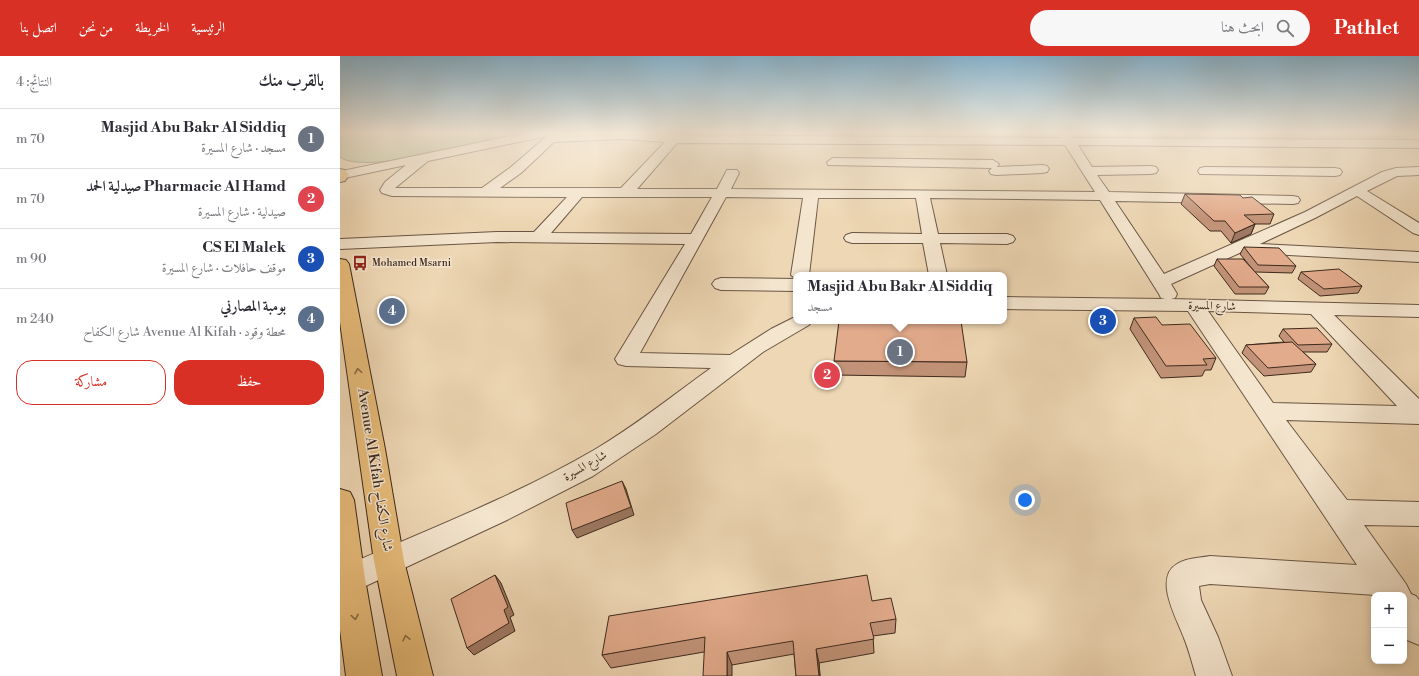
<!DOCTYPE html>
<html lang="ar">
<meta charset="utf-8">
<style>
:root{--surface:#fff;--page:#f7f7f7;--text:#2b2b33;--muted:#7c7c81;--line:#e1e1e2;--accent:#d93025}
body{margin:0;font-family:"Libre Bodoni",Amiri,serif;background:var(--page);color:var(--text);direction:rtl}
.controls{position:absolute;right:12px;bottom:12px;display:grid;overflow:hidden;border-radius:8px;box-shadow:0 2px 10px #0003}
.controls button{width:36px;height:36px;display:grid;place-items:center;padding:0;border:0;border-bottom:1px solid var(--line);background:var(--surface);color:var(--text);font:20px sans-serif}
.you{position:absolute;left:685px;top:444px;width:14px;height:14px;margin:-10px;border:3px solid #fff;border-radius:50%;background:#1a73e8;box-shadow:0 0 0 6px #1a73e833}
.badge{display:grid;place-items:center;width:26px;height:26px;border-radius:50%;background:var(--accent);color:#fff;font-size:13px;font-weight:700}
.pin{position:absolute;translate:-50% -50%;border:2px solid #fff;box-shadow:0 1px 4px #0006}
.popup{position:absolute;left:453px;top:216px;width:214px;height:52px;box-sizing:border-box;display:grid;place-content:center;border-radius:8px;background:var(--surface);filter:drop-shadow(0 1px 3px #0005);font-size:13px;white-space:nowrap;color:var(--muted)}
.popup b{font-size:15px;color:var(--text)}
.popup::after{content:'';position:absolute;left:50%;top:100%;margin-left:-8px;border:8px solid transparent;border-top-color:var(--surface)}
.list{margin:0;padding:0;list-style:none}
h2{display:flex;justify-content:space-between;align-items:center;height:52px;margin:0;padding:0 16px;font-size:17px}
h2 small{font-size:13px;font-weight:400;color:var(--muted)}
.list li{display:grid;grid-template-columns:26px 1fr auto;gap:12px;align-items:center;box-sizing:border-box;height:60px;padding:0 16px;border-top:1px solid var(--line)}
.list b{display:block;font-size:15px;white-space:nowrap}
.list p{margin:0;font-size:13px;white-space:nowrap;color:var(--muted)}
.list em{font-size:13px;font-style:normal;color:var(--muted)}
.actions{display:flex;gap:8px;padding:12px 16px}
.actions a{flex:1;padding:9px 0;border:1px solid var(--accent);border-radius:16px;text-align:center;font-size:14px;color:var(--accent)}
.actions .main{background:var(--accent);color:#fff}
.icon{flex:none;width:22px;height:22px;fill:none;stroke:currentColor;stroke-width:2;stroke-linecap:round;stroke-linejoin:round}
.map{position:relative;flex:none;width:1079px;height:620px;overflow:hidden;direction:ltr}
header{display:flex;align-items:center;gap:24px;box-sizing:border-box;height:56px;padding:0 20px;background:var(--accent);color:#fff}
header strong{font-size:19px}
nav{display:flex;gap:22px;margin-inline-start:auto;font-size:14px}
.search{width:280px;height:36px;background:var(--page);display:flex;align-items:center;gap:10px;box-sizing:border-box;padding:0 14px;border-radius:22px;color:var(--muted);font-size:15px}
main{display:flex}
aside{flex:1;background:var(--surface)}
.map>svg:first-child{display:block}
.green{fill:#b2bf92;stroke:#787458}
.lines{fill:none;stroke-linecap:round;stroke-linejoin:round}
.minor-casing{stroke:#6a5543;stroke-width:2}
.major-casing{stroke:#3e2a1d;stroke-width:2}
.minor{fill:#f4e5ce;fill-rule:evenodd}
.major{fill:#e7bc7a;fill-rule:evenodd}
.wall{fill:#c29378;stroke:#3e2a1d}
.shaded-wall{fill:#9e7862;stroke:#3e2a1d}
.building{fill:#e2ab8c;stroke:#3e2a1d}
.oneway{stroke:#8a6c47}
.labels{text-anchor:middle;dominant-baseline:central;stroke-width:3;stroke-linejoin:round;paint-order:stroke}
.far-poi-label{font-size:10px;fill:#3e2a1d;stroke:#f4e5ce;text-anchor:start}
.street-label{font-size:12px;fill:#3e2a1d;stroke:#f4e5ce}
.near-street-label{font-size:14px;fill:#3e2a1d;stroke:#f4e5ce}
</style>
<header>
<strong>Pathlet</strong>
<div class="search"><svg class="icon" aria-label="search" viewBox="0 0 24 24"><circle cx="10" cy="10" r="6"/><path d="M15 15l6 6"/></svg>ابحث هنا</div>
<nav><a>الرئيسية</a><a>الخريطة</a><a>من نحن</a><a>اتصل بنا</a></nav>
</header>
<main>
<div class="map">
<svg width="1079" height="620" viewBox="0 0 1079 620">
<rect width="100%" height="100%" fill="#eed7b4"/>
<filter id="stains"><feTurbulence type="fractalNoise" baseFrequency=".005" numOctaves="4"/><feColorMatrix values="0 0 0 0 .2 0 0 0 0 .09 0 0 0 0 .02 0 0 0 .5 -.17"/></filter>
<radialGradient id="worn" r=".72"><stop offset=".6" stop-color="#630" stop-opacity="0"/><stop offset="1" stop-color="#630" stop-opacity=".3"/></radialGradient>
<path class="green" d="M0 76H192C159 84 23 120 0 101Z
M275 76H709L713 83 359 80Z
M733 76H1049L1066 85 738 83Z"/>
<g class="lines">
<g class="minor-casing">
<path id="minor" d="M191 76H224L222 78 282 76 334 79 721 82 717 76H729L733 82 1079 84V92L738 89 752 111 811 110 816 111 818 114 816 117 811 118 757 119 769 136 953 140 958 141 960 144 958 147 953 148 775 145 824 218 965 156 1042 116 1056 112 1079 111V119L1057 120 1027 135 1079 167V179L1073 177 1017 140 975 162 920 188 1079 196V206L910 197 904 195 831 228 837 238 835 242 831 243 1079 249V261L994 259 1079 343V368L946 364 1007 444 1079 446V470L1024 469 1066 528 1071 538 1076 540 1079 544V589L1067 584 1064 579V539H1036L870 528 859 530 861 544 878 581 892 620H856C852 607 849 594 844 582 837 563 813 522 837 508 846 502 860 502 870 500L1017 509 848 255 664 253V241L825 243 821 242 819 238 760 144 590 142 598 178H667L673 180 675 183 673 186 667 188 600 187 607 219H589L583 187H512L506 185 504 182 506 179 512 177 582 178 576 142H478L469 219H456V223L451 219 463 142 386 141 300 297 390 299 431 273 455 261 456 265H472L469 269 423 296 316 378 253 420 167 464 0 542V512C85 475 173 441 254 394 295 370 332 340 371 312L286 310 278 308 275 303 345 188 157 186 0 193V183L157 176H194L227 141 52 140 42 137 40 134 45 126 66 109 0 123V115H2ZM207 80 171 111 142 132H55L88 105ZM281 83 325 86 281 132H160L181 117 214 86ZM337 87 725 89 755 136 391 133 399 117 397 114H387L377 133H297ZM242 141H372L351 178 211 177ZM868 255 971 258 1057 350 933 347Z
M493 102 653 104 659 108 657 111 702 109 707 110 709 113 707 116 702 117 656 119 651 118 649 115 652 112 488 109 487 106Z
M865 111 995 112 1000 113 1002 116 1000 119 995 120 860 118 858 115 860 112Z
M381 222 456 223V235L381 234 375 232 372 228 375 224Z"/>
</g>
<g class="major-casing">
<path id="major" d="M0 113 5 114 9 119 5 125 0 126Z
M0 203 6 204 9 208 45 393 64 505 93 620H57L34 505 0 266Z
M0 433 10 436 14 444 25 523 42 620H6L0 574Z"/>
</g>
<use href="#minor" class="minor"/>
<use href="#major" class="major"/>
</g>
<path class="wall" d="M845 138 903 142 934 158 930 168H915L911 178 891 187 881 175H870L841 148Z
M904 191 956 210 952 217 915 216 929 231 925 238H895L874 210 877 203 914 215 900 198Z
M961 216 1022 230 1018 237 980 240 958 223Z
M794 262 822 269 876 302 871 314H865L862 320 821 322 790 273Z
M943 273 992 288 987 296H963L976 308 971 316 924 320 902 297 906 289 944 286 939 280Z
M494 305 627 306 625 321 495 319Z
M532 545 556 563 555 577 533 580 534 597 479 607 480 620H456L454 598 392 609 364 596 271 612 262 599Z"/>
<path class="shaded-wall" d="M915 168 911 178 891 187 895 177Z
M282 425 286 433 294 459 237 482 232 474Z
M155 519 161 527 174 559 170 561 175 575 134 599 127 592 164 554Z
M476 593 479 607 480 620H479Z
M387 596 392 609V620H387Z"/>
<path class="building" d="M845 138 900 139 903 142 912 141 934 158 904 159 915 168 895 177 885 165H874Z
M904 191 939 192 956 210 918 209Z
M877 203H903L929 231H899Z
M999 213 1022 230 984 233 961 216Z
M816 261 822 269 850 268 876 302 863 303 867 309 826 310 794 262Z
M499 265H621L627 306 494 305Z
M977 272 992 288 958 289 943 273Z
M952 286 976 308 928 312 906 289Z
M282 425 291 451 232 474 226 447Z
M155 519 168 551 164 554 169 567 127 592 111 543Z
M527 519 532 545 551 542 556 563 530 567 534 583 476 593 479 620H456L453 585 387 596V620H363L365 581 262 599 269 560Z"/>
<defs><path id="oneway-chevron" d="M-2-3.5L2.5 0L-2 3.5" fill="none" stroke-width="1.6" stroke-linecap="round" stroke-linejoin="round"/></defs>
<g class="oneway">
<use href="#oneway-chevron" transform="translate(18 315) rotate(-101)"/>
<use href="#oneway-chevron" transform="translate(15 561) rotate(81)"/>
<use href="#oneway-chevron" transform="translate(66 582) rotate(-103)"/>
</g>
<linearGradient id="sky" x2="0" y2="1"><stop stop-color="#88b6d1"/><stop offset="0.47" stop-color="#f7eddd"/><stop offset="1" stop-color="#f7eddd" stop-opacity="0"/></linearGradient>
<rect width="1079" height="163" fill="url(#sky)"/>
<defs>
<g id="bus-bare" transform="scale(1.2)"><path d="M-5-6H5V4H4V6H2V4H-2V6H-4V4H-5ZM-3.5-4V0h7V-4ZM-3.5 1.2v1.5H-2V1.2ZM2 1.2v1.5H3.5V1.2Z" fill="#8f2418" stroke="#f4e5ce" stroke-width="2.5" paint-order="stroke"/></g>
</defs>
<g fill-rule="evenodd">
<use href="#bus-bare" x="20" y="207"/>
</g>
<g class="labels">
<g class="far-poi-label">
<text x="32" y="207">Mohamed Msarni</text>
</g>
<g class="street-label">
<text transform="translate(872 250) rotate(2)">شارع المسيرة</text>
<text transform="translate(245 410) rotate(-30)">شارع المسيرة</text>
</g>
<g class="near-street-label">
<text transform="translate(35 414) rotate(81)">Avenue Al Kifah شارع الكفاح</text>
</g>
</g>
<rect width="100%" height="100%" filter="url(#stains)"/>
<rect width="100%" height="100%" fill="url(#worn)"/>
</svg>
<div class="controls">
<button>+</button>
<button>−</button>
</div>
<div class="you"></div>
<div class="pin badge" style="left:560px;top:296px;background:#6b7280">1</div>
<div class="popup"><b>Masjid Abu Bakr Al Siddiq</b>مسجد</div>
<div class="pin badge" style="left:487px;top:319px;background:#e0444e">2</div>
<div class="pin badge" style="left:763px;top:265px;background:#1a4fb4">3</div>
<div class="pin badge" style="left:52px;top:255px;background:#5c6f8a">4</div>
</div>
<aside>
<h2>بالقرب منك<small>النتائج: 4</small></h2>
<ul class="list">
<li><span class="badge" style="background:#6b7280">1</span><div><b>Masjid Abu Bakr Al Siddiq</b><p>مسجد · شارع المسيرة</p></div><em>70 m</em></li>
<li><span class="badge" style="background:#e0444e">2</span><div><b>Pharmacie Al Hamd صيدلية الحمد</b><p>صيدلية · شارع المسيرة</p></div><em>70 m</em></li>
<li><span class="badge" style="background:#1a4fb4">3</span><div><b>CS El Malek</b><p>موقف حافلات · شارع المسيرة</p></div><em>90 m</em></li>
<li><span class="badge" style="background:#5c6f8a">4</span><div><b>بومبة المصارني</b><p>محطة وقود · Avenue Al Kifah شارع الكفاح</p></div><em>240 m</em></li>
</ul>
<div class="actions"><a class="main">حفظ</a><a>مشاركة</a></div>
</aside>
</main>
